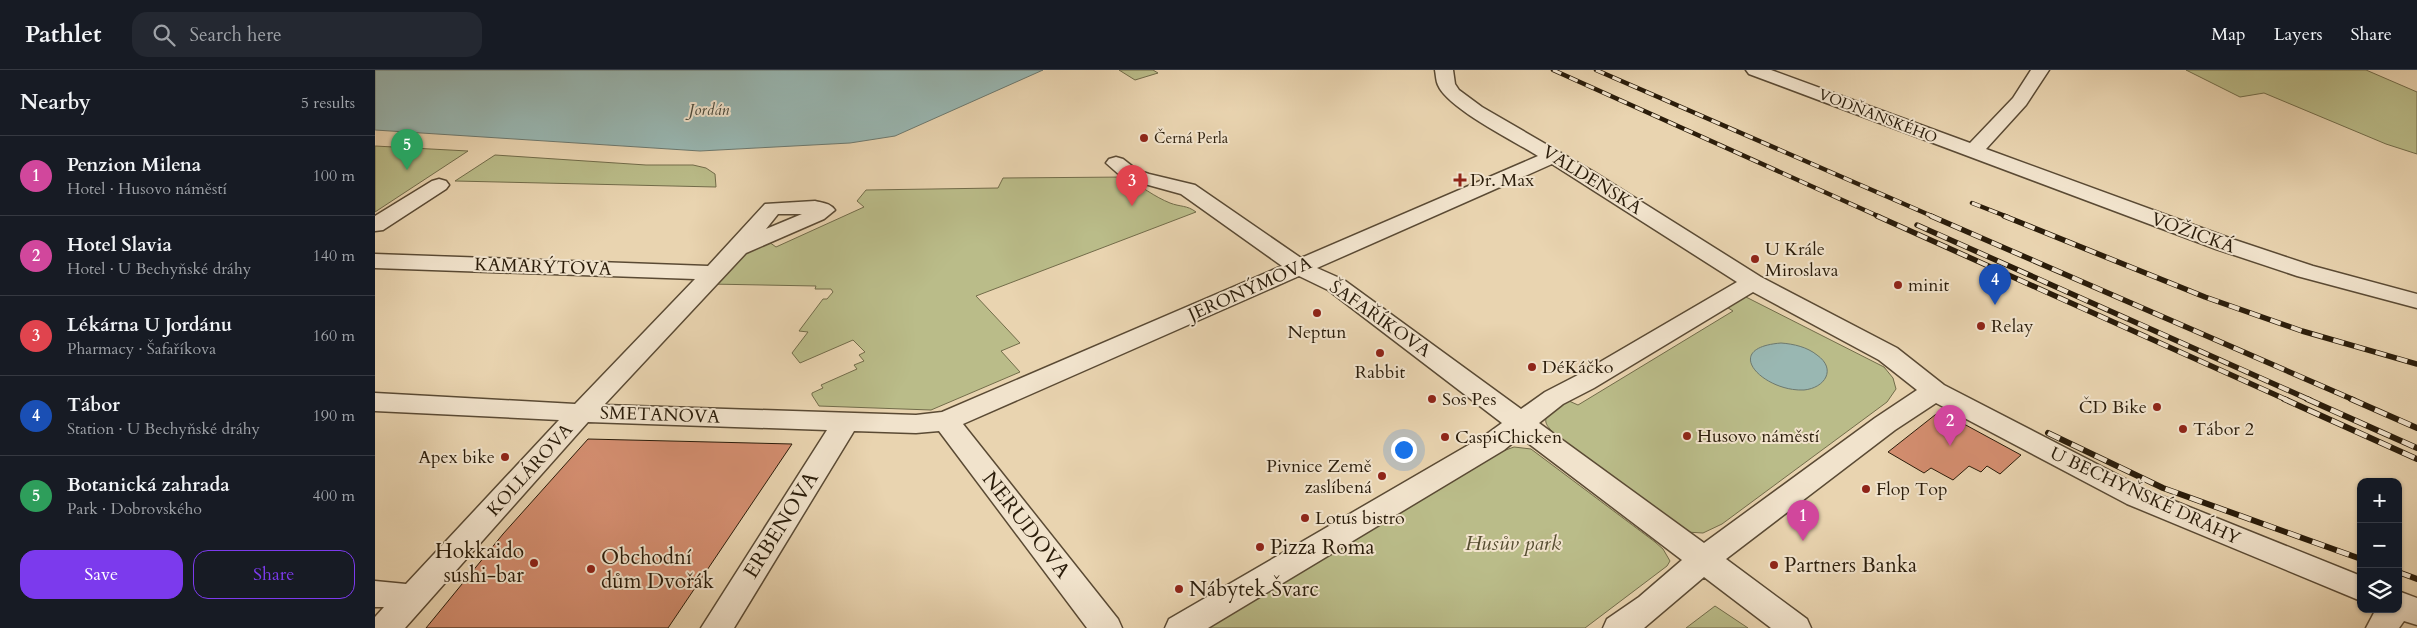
<!DOCTYPE html>
<meta charset="utf-8">
<style>
:root{--surface:#171b24;--page:#242831;--text:#f1f3f6;--muted:#9ea1a6;--line:#363941;--accent:#7c3aed}
body{margin:0;font-family:Cardo,serif;background:var(--page);color:var(--text)}
.controls{position:absolute;right:15px;bottom:15px;display:grid;overflow:hidden;border-radius:10px;box-shadow:0 1px 4px #0004}
.controls button{width:45px;height:45px;display:grid;place-items:center;padding:0;border:0;border-bottom:1px solid var(--line);background:var(--surface);color:var(--text);font:25px sans-serif}
.you{position:absolute;left:1028px;top:379px;width:18px;height:18px;margin:-12px;border:4px solid #fff;border-radius:50%;background:#1a73e8;box-shadow:0 0 0 8px #1a73e833}
.badge{display:grid;place-items:center;width:32px;height:32px;border-radius:50%;background:var(--accent);color:#fff;font-size:16px;font-weight:700}
.pin{position:absolute;translate:-50% -41px;filter:drop-shadow(0 1px 2px #0008)}
.pin::after{content:'';position:absolute;top:26px;width:18px;height:15px;background:inherit;clip-path:polygon(0 0,100% 0,50% 100%)}
.list{margin:0;padding:0;list-style:none}
h2{display:flex;justify-content:space-between;align-items:center;height:65px;margin:0;padding:0 20px;font-size:21px}
h2 small{font-size:16px;font-weight:400;color:var(--muted)}
.list li{display:grid;grid-template-columns:32px 1fr auto;gap:15px;align-items:center;box-sizing:border-box;height:80px;padding:0 20px;border-top:1px solid var(--line)}
.list b{display:block;font-size:19px;white-space:nowrap}
.list p{margin:0;font-size:16px;white-space:nowrap;color:var(--muted)}
.list em{font-size:16px;font-style:normal;color:var(--muted)}
.actions{display:flex;gap:10px;padding:15px 20px}
.actions a{flex:1;padding:11px 0;border:1px solid var(--accent);border-radius:15px;text-align:center;font-size:18px;color:var(--accent)}
.actions .main{background:var(--accent);color:#fff}
.icon{flex:none;width:28px;height:28px;fill:none;stroke:currentColor;stroke-width:2;stroke-linecap:round;stroke-linejoin:round}
.map{position:relative;flex:none;width:2042px;height:558px;overflow:hidden}
header{display:flex;align-items:center;gap:30px;box-sizing:border-box;height:70px;padding:0 25px;background:var(--surface);border-bottom:1px solid var(--line)}
header strong{font-size:24px}
nav{display:flex;gap:28px;margin-inline-start:auto;font-size:18px}
.search{width:350px;height:45px;background:var(--page);display:flex;align-items:center;gap:12px;box-sizing:border-box;padding:0 18px;border-radius:15px;color:var(--muted);font-size:19px}
main{display:flex}
aside{flex:1;background:var(--surface)}
.map>svg:first-child{display:block}
.green{fill:#babc89;stroke:#726c4a}
.water{fill:#99b7b2;stroke:#6d796f}
.building{fill:#d48e70;stroke:#2a1c0a}
.lines{fill:none;stroke-linecap:round;stroke-linejoin:round}
.street-casing{stroke:#5a4a34;stroke-width:3}
.street{fill:#f1e3cc;fill-rule:evenodd}
.rail-far2-casing{stroke:#2a1c0a;stroke-width:4.5}
.rail-far1-casing{stroke:#2a1c0a;stroke-width:5.5}
.rail-casing{stroke:#2a1c0a;stroke-width:6}
.rail-far2{stroke:#f1e3cc;stroke-width:3;stroke-dasharray:9;stroke-linecap:butt}
.rail-far1{stroke:#f1e3cc;stroke-width:4;stroke-dasharray:11;stroke-linecap:butt}
.rail{stroke:#f1e3cc;stroke-width:4.5;stroke-dasharray:13;stroke-linecap:butt}
.poi-dot{fill:#8f2418;stroke:#f1e3cc;stroke-width:2}
.labels{text-anchor:middle;dominant-baseline:central;stroke-width:4;stroke-linejoin:round;paint-order:stroke}
.far-street-label{font-size:15px;fill:#2a1c0a;stroke:#f1e3cc}
.far-poi-label{font-size:15px;fill:#2a1c0a;stroke:#f1e3cc;text-anchor:start}
.far-water-label{font-size:16px;font-style:italic;fill:#4b4a3c;stroke:#f1e3cc}
.poi-label{font-size:18px;fill:#2a1c0a;stroke:#f1e3cc;text-anchor:start}
.street-label{font-size:18px;fill:#2a1c0a;stroke:#f1e3cc}
.near-street-label{font-size:21px;fill:#2a1c0a;stroke:#f1e3cc}
.near-park-label{font-size:21px;font-style:italic;fill:#554c30;stroke:#f1e3cc}
.near-poi-label{font-size:21px;fill:#2a1c0a;stroke:#f1e3cc;text-anchor:start}
</style>
<header>
<strong>Pathlet</strong>
<div class="search"><svg class="icon" aria-label="search" viewBox="0 0 24 24"><circle cx="10" cy="10" r="6"/><path d="M15 15l6 6"/></svg>Search here</div>
<nav><a>Map</a><a>Layers</a><a>Share</a></nav>
</header>
<main>
<aside>
<h2>Nearby<small>5 results</small></h2>
<ul class="list">
<li><span class="badge" style="background:#d1479c">1</span><div><b>Penzion Milena</b><p>Hotel · Husovo náměstí</p></div><em>100 m</em></li>
<li><span class="badge" style="background:#d1479c">2</span><div><b>Hotel Slavia</b><p>Hotel · U Bechyňské dráhy</p></div><em>140 m</em></li>
<li><span class="badge" style="background:#e0444e">3</span><div><b>Lékárna U Jordánu</b><p>Pharmacy · Šafaříkova</p></div><em>160 m</em></li>
<li><span class="badge" style="background:#1a4fb4">4</span><div><b>Tábor</b><p>Station · U Bechyňské dráhy</p></div><em>190 m</em></li>
<li><span class="badge" style="background:#2e9e5b">5</span><div><b>Botanická zahrada</b><p>Park · Dobrovského</p></div><em>400 m</em></li>
</ul>
<div class="actions"><a class="main">Save</a><a>Share</a></div>
</aside>
<div class="map">
<svg width="2042" height="558" viewBox="0 0 2042 558">
<rect width="100%" height="100%" fill="#e9d4b0"/>
<filter id="stains"><feTurbulence type="fractalNoise" baseFrequency=".004" numOctaves="4"/><feColorMatrix values="0 0 0 0 .2 0 0 0 0 .09 0 0 0 0 .02 0 0 0 .5 -.17"/></filter>
<radialGradient id="worn" r=".72"><stop offset=".6" stop-color="#630" stop-opacity="0"/><stop offset="1" stop-color="#630" stop-opacity=".3"/></radialGradient>
<path class="green" d="M744 0H778L783 3 760 10Z
M1811 0H1991L2042 22V84L2011 74 1889 23 1865 27Z
M0 76 93 81 0 142Z
M120 85 271 95H318L331 98 340 104 341 117 80 111Z
M752 107C765 116 780 127 795 133 805 137 812 135 821 142L601 226 645 273 626 281 645 302 556 340 444 336 437 325V323L448 318 446 315 482 299 479 295 489 291 484 285 490 282 478 270 425 293 417 283 433 262 424 261 448 229H452L458 222 456 219H440L441 216 334 214 365 185 394 172 401 177 489 137 482 131 491 120 623 118 628 108Z
M1369 226 1509 297 1518 308 1521 319 1512 332 1347 454 1328 463 1311 462 1191 373C1166 353 1161 348 1194 331L1203 335 1358 241 1350 236Z
M1139 377 1156 379 1280 472 1288 479 1295 491 1292 496 1210 558H833L1072 413 1128 381Z
M1340 536 1373 558H1311Z"/>
<path class="water" d="M0 0H668L520 66 475 73 325 81 0 60Z
M1406 273C1419 274 1432 277 1442 285 1462 299 1450 318 1429 320 1389 322 1344 278 1406 273Z"/>
<path class="building" d="M1565 341 1646 385 1625 404 1612 396 1606 402 1594 396 1578 410 1556 398 1549 403 1513 382Z
M213 369 417 374 293 558H51L128 464Z"/>
<g class="lines">
<g class="street-casing">
<path id="street" d="M1060 0H1078L1080 14 1084 20 1107 37 1219 102 1386 207 1522 278 1569 315 1772 420 1986 506V531L1752 434 1561 333 1520 360 1351 489 1432 549 1436 558H1396L1329 507 1269 558H1228L1232 549 1264 527 1307 490 1145 367 1129 380 833 558H790L794 549 1109 366 1127 353 953 220 924 206 588 354 743 549 747 558H712L564 361 541 363 479 361 359 558H326L452 360 213 352 30 558H0V547L9 537H0V511L31 514 184 350 0 341V323L200 334 320 209 0 198V184L333 196 390 134 440 131C448 133 455 133 460 140L449 149 371 183 229 335 541 345 567 342 907 196 806 124 748 108 731 93 734 89 741 87 748 89 762 100 774 104 820 115 926 188 1163 86C1141 72 1072 38 1063 15 1061 11 1061 5 1060 0ZM1177 94 1362 212 1201 306 1170 322 1146 339 969 210 942 198ZM403 144H427L391 159ZM1378 222 1504 290 1542 320 1500 348 1329 473 1164 353 1188 334 1219 318Z
M1371 0H1396L1595 73 1638 28 1656 0H1674L1651 35 1611 79 1857 169 1938 196 2042 224V238L1922 206 1841 179 1374 4Z
M64 109 71 111 74 115 71 119 8 160 0 161V146L57 111Z
M2023 521 2042 528V555L2029 551 2024 558H1991L2001 539H2023Z"/>
</g>
<use href="#street" class="street"/>
<g class="rail-far2-casing">
<path id="rail-far2" d="M1178 0 1505 147
M1221 0 1559 147
M1597 133 1633 147"/>
</g>
<g class="rail-far1-casing">
<path id="rail-far1" d="M1502 146 1912 330
M1556 146 1979 330
M1629 146 1830 227 1927 261 2042 294
M1542 155 1935 330"/>
</g>
<g class="rail-casing">
<path id="rail" d="M1909 329 2042 389
M1932 329 2042 378
M1976 329 2042 358
M1673 363 1788 418 1986 489
M2023 502 2042 509"/>
</g>
<use href="#rail-far2" class="rail-far2"/>
<use href="#rail-far1" class="rail-far1"/>
<use href="#rail" class="rail"/>
</g>
<g class="poi-dot">
<circle cx="769" cy="68" r="5"/>
<path d="M1082.5 102.5h5v5h5v5h-5v5h-5v-5h-5v-5h5z"/>
<circle cx="1380" cy="189" r="5"/>
<circle cx="1523" cy="215" r="5"/>
<circle cx="942" cy="243" r="5"/>
<circle cx="1606" cy="256" r="5"/>
<circle cx="1005" cy="283" r="5"/>
<circle cx="1157" cy="297" r="5"/>
<circle cx="1057" cy="329" r="5"/>
<circle cx="1782" cy="337" r="5"/>
<circle cx="1808" cy="359" r="5"/>
<circle cx="1312" cy="366" r="5"/>
<circle cx="1070" cy="367" r="5"/>
<circle cx="130" cy="387" r="5"/>
<circle cx="1007" cy="406" r="5"/>
<circle cx="1491" cy="419" r="5"/>
<circle cx="930" cy="448" r="5"/>
<circle cx="885" cy="477" r="5"/>
<circle cx="159" cy="493" r="5"/>
<circle cx="1399" cy="495" r="5"/>
<circle cx="216" cy="499" r="5"/>
<circle cx="804" cy="519" r="5"/>
</g>
<g class="labels">
<g class="far-street-label">
<text transform="translate(1503 46) rotate(21)">VODŇANSKÉHO</text>
</g>
<g class="far-poi-label">
<text x="779" y="68">Černá Perla</text>
</g>
<g class="far-water-label">
<text x="334" y="40">Jordán</text>
</g>
<g class="poi-label">
<text x="1095" y="110">Dr. Max</text>
<text x="1390" y="179">U Krále<tspan x="1390" dy="21">Miroslava</tspan></text>
<text x="1533" y="215">minit</text>
<text x="1616" y="256">Relay</text>
<text x="942" y="262" text-anchor="middle">Neptun</text>
<text x="1167" y="297">DéKáčko</text>
<text x="1005" y="302" text-anchor="middle">Rabbit</text>
<text x="1067" y="329">Sos Pes</text>
<text x="1772" y="337" text-anchor="end">ČD Bike</text>
<text x="1818" y="359">Tábor 2</text>
<text x="1322" y="366">Husovo náměstí</text>
<text x="1080" y="367">CaspiChicken</text>
<text x="120" y="387" text-anchor="end">Apex bike</text>
<text x="997" y="396" text-anchor="end">Pivnice Země<tspan x="997" dy="21">zaslíbená</tspan></text>
<text x="1501" y="419">Flop Top</text>
<text x="940" y="448">Lotus bistro</text>
</g>
<g class="street-label">
<text transform="translate(1217 110) rotate(32)">VALDENSKÁ</text>
<text transform="translate(1818 163) rotate(20)">VOŽICKÁ</text>
<text transform="translate(168 197) rotate(2)">KAMARÝTOVA</text>
<text transform="translate(875 219) rotate(-24)">JERONÝMOVA</text>
<text transform="translate(1005 249) rotate(35)">ŠAFAŘÍKOVA</text>
<text transform="translate(285 345) rotate(2)">SMETANOVA</text>
<text transform="translate(155 400) rotate(-48)">KOLLÁROVA</text>
<text transform="translate(1770 426) rotate(25)">U BECHYŇSKÉ DRÁHY</text>
</g>
<g class="near-street-label">
<text transform="translate(406 455) rotate(-58)">ERBENOVA</text>
<text transform="translate(651 455) rotate(52)">NERUDOVA</text>
</g>
<g class="near-park-label">
<text x="1138" y="473">Husův park</text>
</g>
<g class="near-poi-label">
<text x="895" y="477">Pizza Roma</text>
<text x="149" y="481" text-anchor="end">Hokkaido<tspan x="149" dy="24">sushi-bar</tspan></text>
<text x="226" y="487">Obchodní<tspan x="226" dy="24">dům Dvořák</tspan></text>
<text x="1409" y="495">Partners Banka</text>
<text x="814" y="519">Nábytek Švarc</text>
</g>
</g>
<rect width="100%" height="100%" filter="url(#stains)"/>
<rect width="100%" height="100%" fill="url(#worn)"/>
</svg>
<div class="controls">
<button>+</button>
<button>−</button>
<button><svg class="icon" aria-label="layers" viewBox="0 0 24 24"><path d="M12 4l9 5-9 5-9-5zM3 14l9 5 9-5"/></svg></button>
</div>
<div class="you"></div>
<div class="pin badge" style="left:1428px;top:471px;background:#d1479c">1</div>
<div class="pin badge" style="left:1575px;top:376px;background:#d1479c">2</div>
<div class="pin badge" style="left:757px;top:136px;background:#e0444e">3</div>
<div class="pin badge" style="left:1620px;top:235px;background:#1a4fb4">4</div>
<div class="pin badge" style="left:32px;top:100px;background:#2e9e5b">5</div>
</div>
</main>
